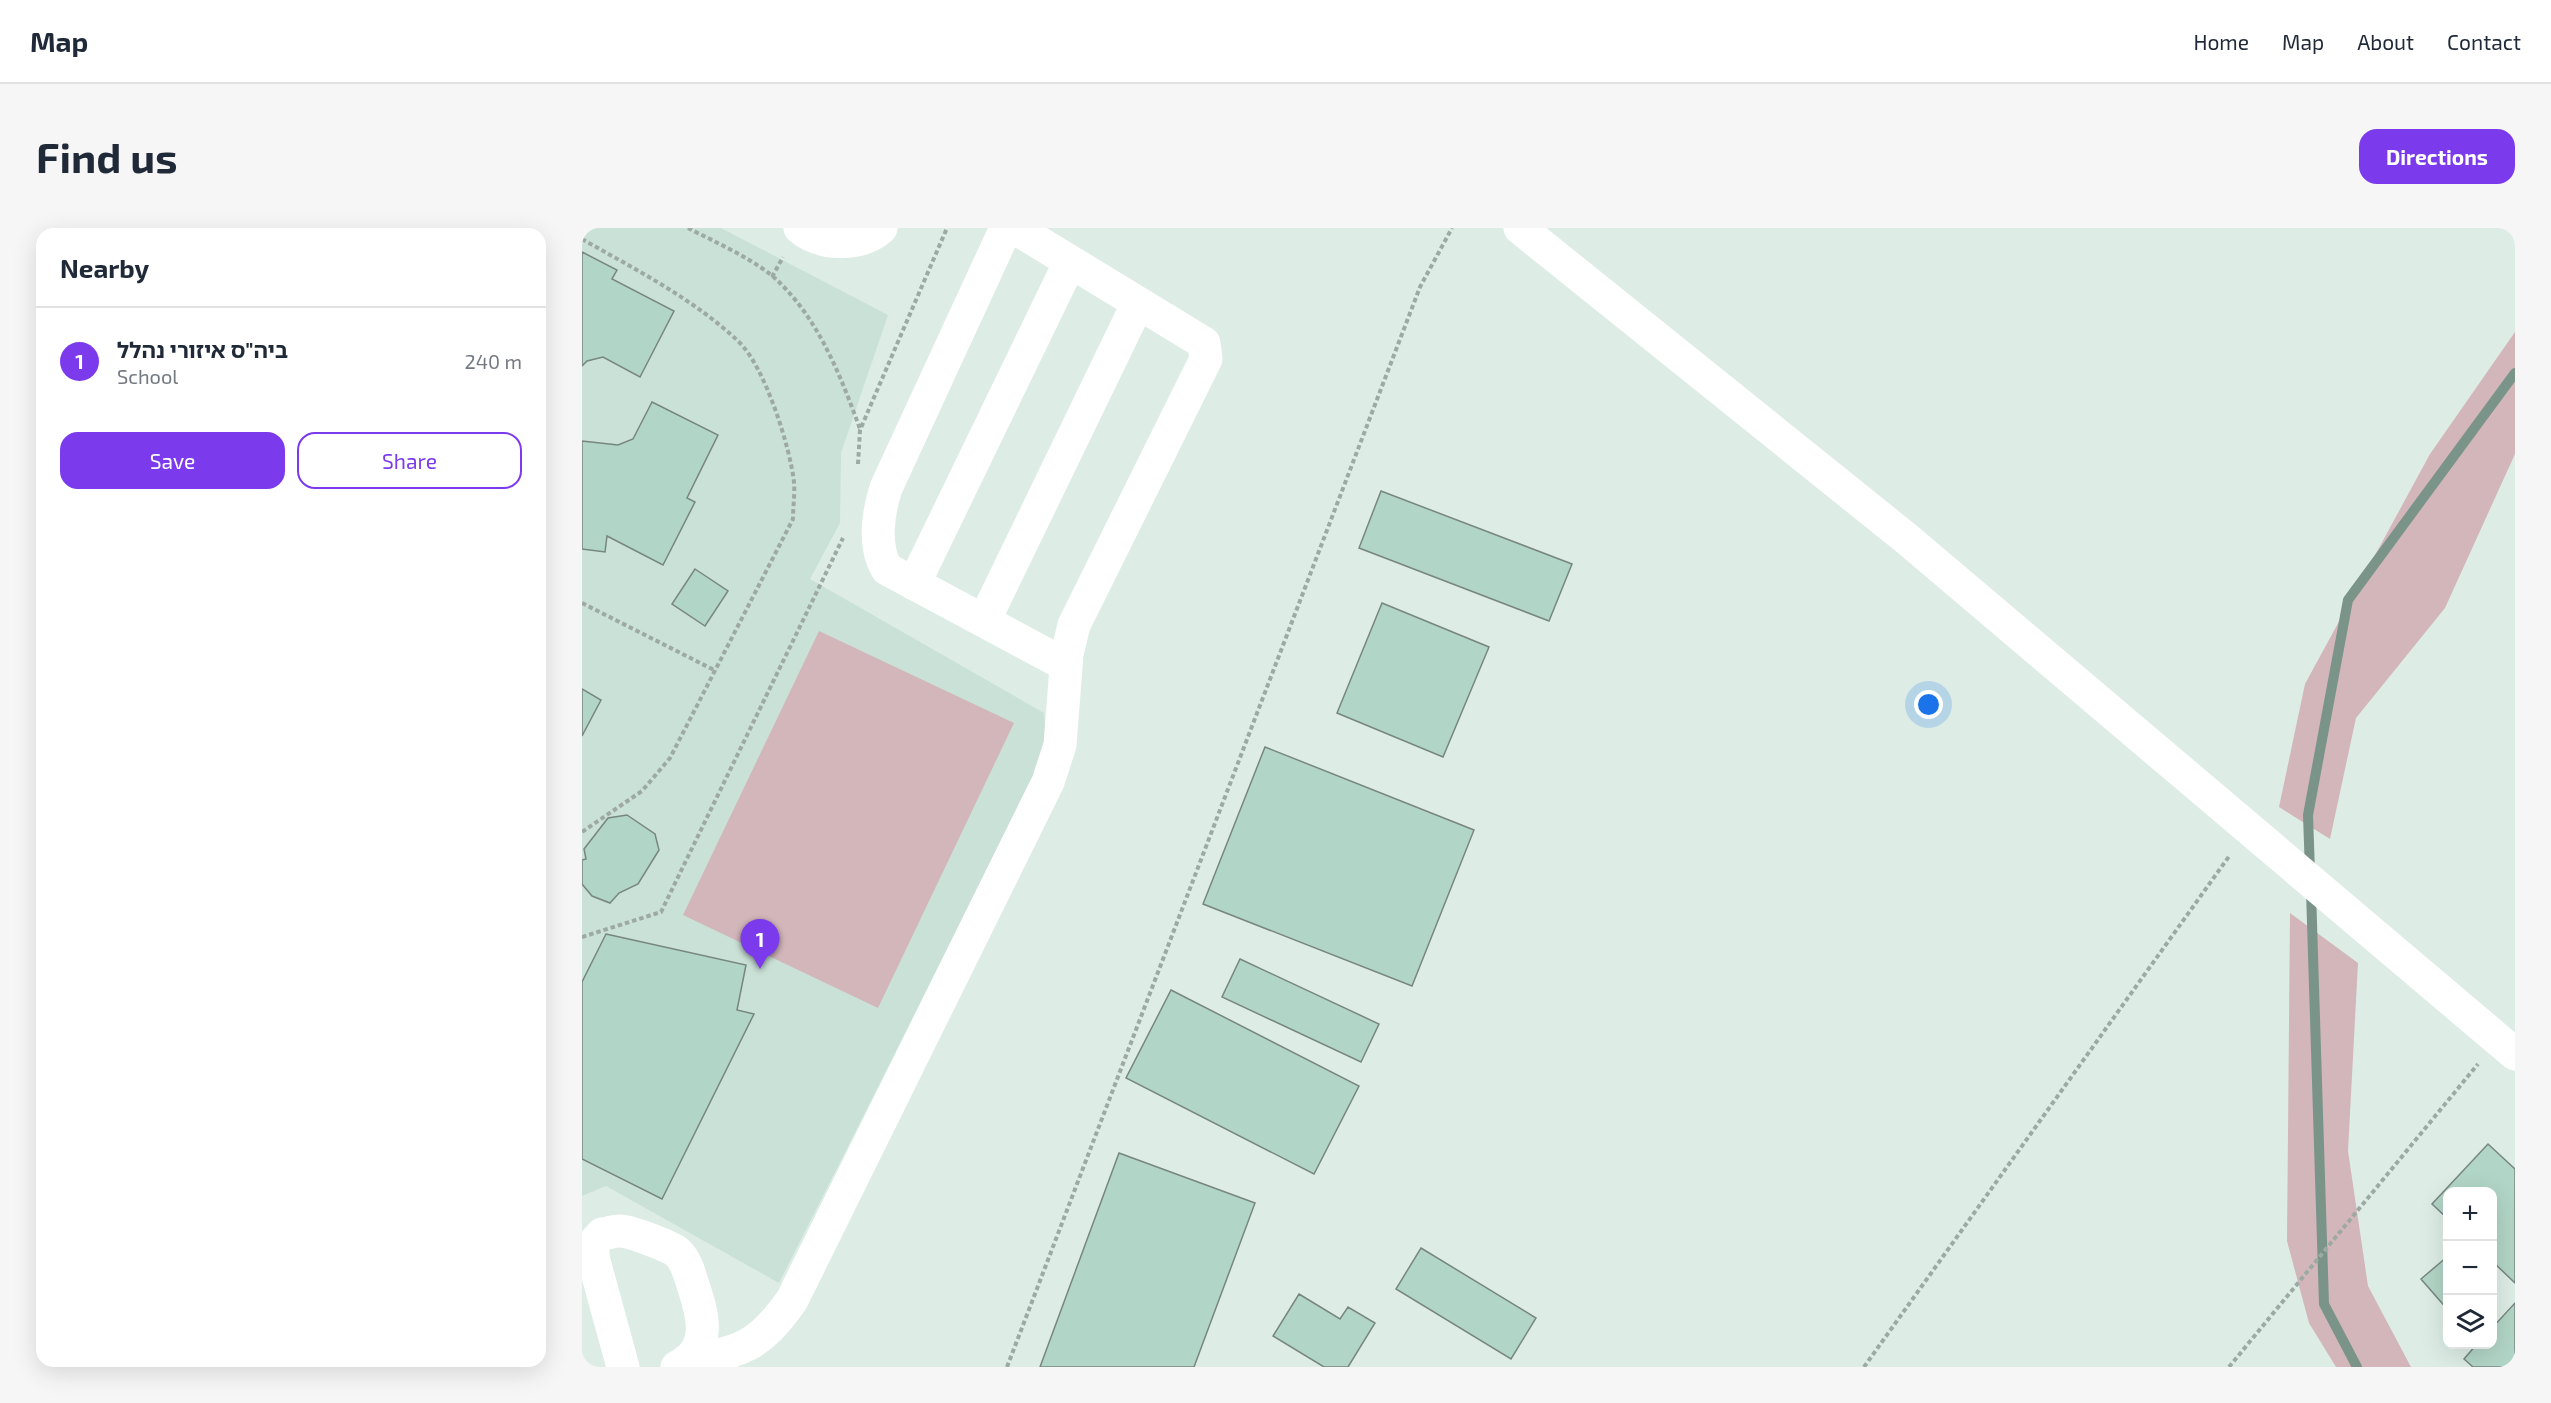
<!DOCTYPE html>
<meta charset="utf-8">
<style>
:root{--surface:#fff;--page:#f6f6f7;--text:#1f2937;--muted:#747a83;--line:#e0e1e3;--accent:#7c3aed}
body{margin:0;font-family:"Exo 2","Noto Sans Hebrew",sans-serif;background:var(--page);color:var(--text)}
.controls{position:absolute;right:18px;bottom:18px;display:grid;overflow:hidden;border-radius:12px;box-shadow:0 6px 24px #0002}
.controls button{width:54px;height:54px;display:grid;place-items:center;padding:0;border:0;border-bottom:2px solid var(--line);background:var(--surface);color:var(--text);font:30px sans-serif}
.you{position:absolute;left:1347px;top:477px;width:21px;height:21px;margin:-15px;border:4px solid #fff;border-radius:50%;background:#1a73e8;box-shadow:0 0 0 9px #1a73e833}
.badge{display:grid;place-items:center;width:39px;height:39px;border-radius:50%;background:var(--accent);color:#fff;font-size:20px;font-weight:700}
.pin{position:absolute;translate:-50% -50px;filter:drop-shadow(0 2px 3px #0008)}
.pin::after{content:'';position:absolute;top:32px;width:21px;height:18px;background:inherit;clip-path:polygon(0 0,100% 0,50% 100%)}
.list{margin:0;padding:0;list-style:none}
h2{display:flex;justify-content:space-between;align-items:center;height:78px;margin:0;padding:0 24px;font-size:26px}
h2 small{font-size:20px;font-weight:400;color:var(--muted)}
.list li{display:grid;grid-template-columns:39px 1fr auto;gap:18px;align-items:center;box-sizing:border-box;height:108px;padding:0 24px;border-top:2px solid var(--line)}
.list b{display:block;font-size:22px;white-space:nowrap}
.list p{margin:0;font-size:20px;white-space:nowrap;color:var(--muted)}
.list em{font-size:20px;font-style:normal;color:var(--muted)}
.actions{display:flex;gap:12px;padding:18px 24px}
.actions a{flex:1;padding:14px 0;border:2px solid var(--accent);border-radius:18px;text-align:center;font-size:21px;color:var(--accent)}
.actions .main{background:var(--accent);color:#fff}
.icon{flex:none;width:33px;height:33px;fill:none;stroke:currentColor;stroke-width:2;stroke-linecap:round;stroke-linejoin:round}
.map{position:relative;flex:none;width:1933px;height:1139px;overflow:hidden;border-radius:18px}
header{display:flex;align-items:center;gap:36px;box-sizing:border-box;height:84px;padding:0 30px;background:var(--surface);border-bottom:2px solid var(--line)}
header strong{font-size:28px}
nav{display:flex;gap:33px;margin-inline-start:auto;font-size:21px}
.intro{display:flex;align-items:center;justify-content:space-between;box-sizing:border-box;height:144px;padding:0 36px}
h1{margin:0;font-size:42px}
.button{padding:15px 27px;border-radius:18px;background:var(--accent);color:#fff;font-size:21px;font-weight:700}
main{display:flex;gap:36px;padding:0 36px}
aside{flex:1;background:var(--surface);border-radius:18px;box-shadow:0 6px 24px #0002}
.map>svg:first-child{display:block}
.built{fill:#cae1d7}
.green{fill:#d2b6ba}
.lines{fill:none;stroke-linecap:round;stroke-linejoin:round}
.stream{stroke:#7a9489;stroke-width:10}
.building{fill:#b1d5c6;stroke:#788680;stroke-width:1.5}
.path{stroke:#9da9a3;stroke-width:4;stroke-dasharray:4.5 3;stroke-linecap:butt}
.minor{stroke:#fff;stroke-width:33}
.highway{stroke:#fff;stroke-width:33}
</style>
<header>
<strong>Map</strong>
<nav><a>Home</a><a>Map</a><a>About</a><a>Contact</a></nav>
</header>
<div class="intro"><h1>Find us</h1><a class="button">Directions</a></div>
<main>
<aside>
<h2>Nearby<small></small></h2>
<ul class="list">
<li><span class="badge">1</span><div><b>ביה&quot;ס איזורי נהלל</b><p>School</p></div><em>240 m</em></li>
</ul>
<div class="actions"><a class="main">Save</a><a>Share</a></div>
</aside>
<div class="map">
<svg width="1933" height="1139" viewBox="0 0 1933 1139">
<rect width="100%" height="100%" fill="#ddede6"/>
<path class="built" d="M0 0H139L306 87 259 225 258 295 228 351 462 485 465 524 197 1055 24 958 0 968Z"/>
<path class="green" d="M1933 104V226L1863 380 1774 490 1748 611 1697 579 1723 456 1848 226Z
M237 403 432 495 296 780 101 687Z
M1708 685 1776 735 1766 923 1786 1058 1829 1139H1754L1727 1095 1705 1013Z"/>
<g class="lines">
<path class="stream" d="M1728 644 1726 587 1766 372 1933 145
M1729 663 1742 1076 1775 1139"/>
</g>
<path class="building" d="M0 24 35 42 30 51 92 83 58 149 21 129 5 133 0 138Z
M70 174 136 207 105 270 113 274 81 337 25 308 23 324 0 321V213L36 217 51 211Z
M799 263 990 336 967 393 777 320Z
M113 341 146 363 123 398 90 376Z
M800 375 907 419 861 529 755 485Z
M0 461 19 472 0 508Z
M683 519 892 602 830 758 621 676Z
M45 587 73 606 77 622 56 656 37 665 28 675 10 668 0 656V632L4 631 2 621 26 590Z
M24 706 164 737 155 782 172 786 80 971 0 931V754Z
M658 731 797 796 779 834 640 769Z
M589 762 777 858 732 946 544 850Z
M1906 916 1933 941V1055L1910 1033V964H1866V991L1850 976Z
M537 925 673 975 612 1139H458Z
M839 1020 954 1090 929 1131 814 1061Z
M1866 1028V1082L1839 1051Z
M717 1066 758 1091 766 1079 793 1095 766 1139H742L691 1108Z
M1933 1075V1139H1891L1882 1131 1895 1116H1910V1100Z"/>
<g class="lines">
<path class="path" d="M106 0C133 14 176 33 197 54 238 94 259 149 278 201
M0 11C54 42 112 71 157 114 183 139 208 219 212 254 213 266 211 279 211 291L88 530 60 563 0 604
M190 49 201 29
M276 236 278 202 365 0
M0 375 134 443
M0 709 79 684 261 310
M425 1139 838 59 870 0
M1282 1139 1648 627
M1647 1139 1896 836"/>
<path class="minor" d="M218 0C238 17 278 19 299 0
M424 0 304 260C296 285 291 319 305 341L484 437
M332 356 488 34
M402 393 556 75
M104 1133C159 1124 177 1119 210 1072L466 554 478 517 485 426 492 397 624 131 622 115 433 0
M41 1139 12 1033 10 1017 20 1006C26 1005 32 1003 38 1003 48 1003 87 1018 95 1024 104 1032 108 1047 111 1057 121 1087 131 1121 95 1139"/>
<path class="highway" d="M938 0 1325 311 1933 826"/>
</g>
</svg>
<div class="controls">
<button>+</button>
<button>−</button>
<button><svg class="icon" aria-label="layers" viewBox="0 0 24 24"><path d="M12 4l9 5-9 5-9-5zM3 14l9 5 9-5"/></svg></button>
</div>
<div class="you"></div>
<div class="pin badge" style="left:178px;top:741px">1</div>
</div>
</main>
